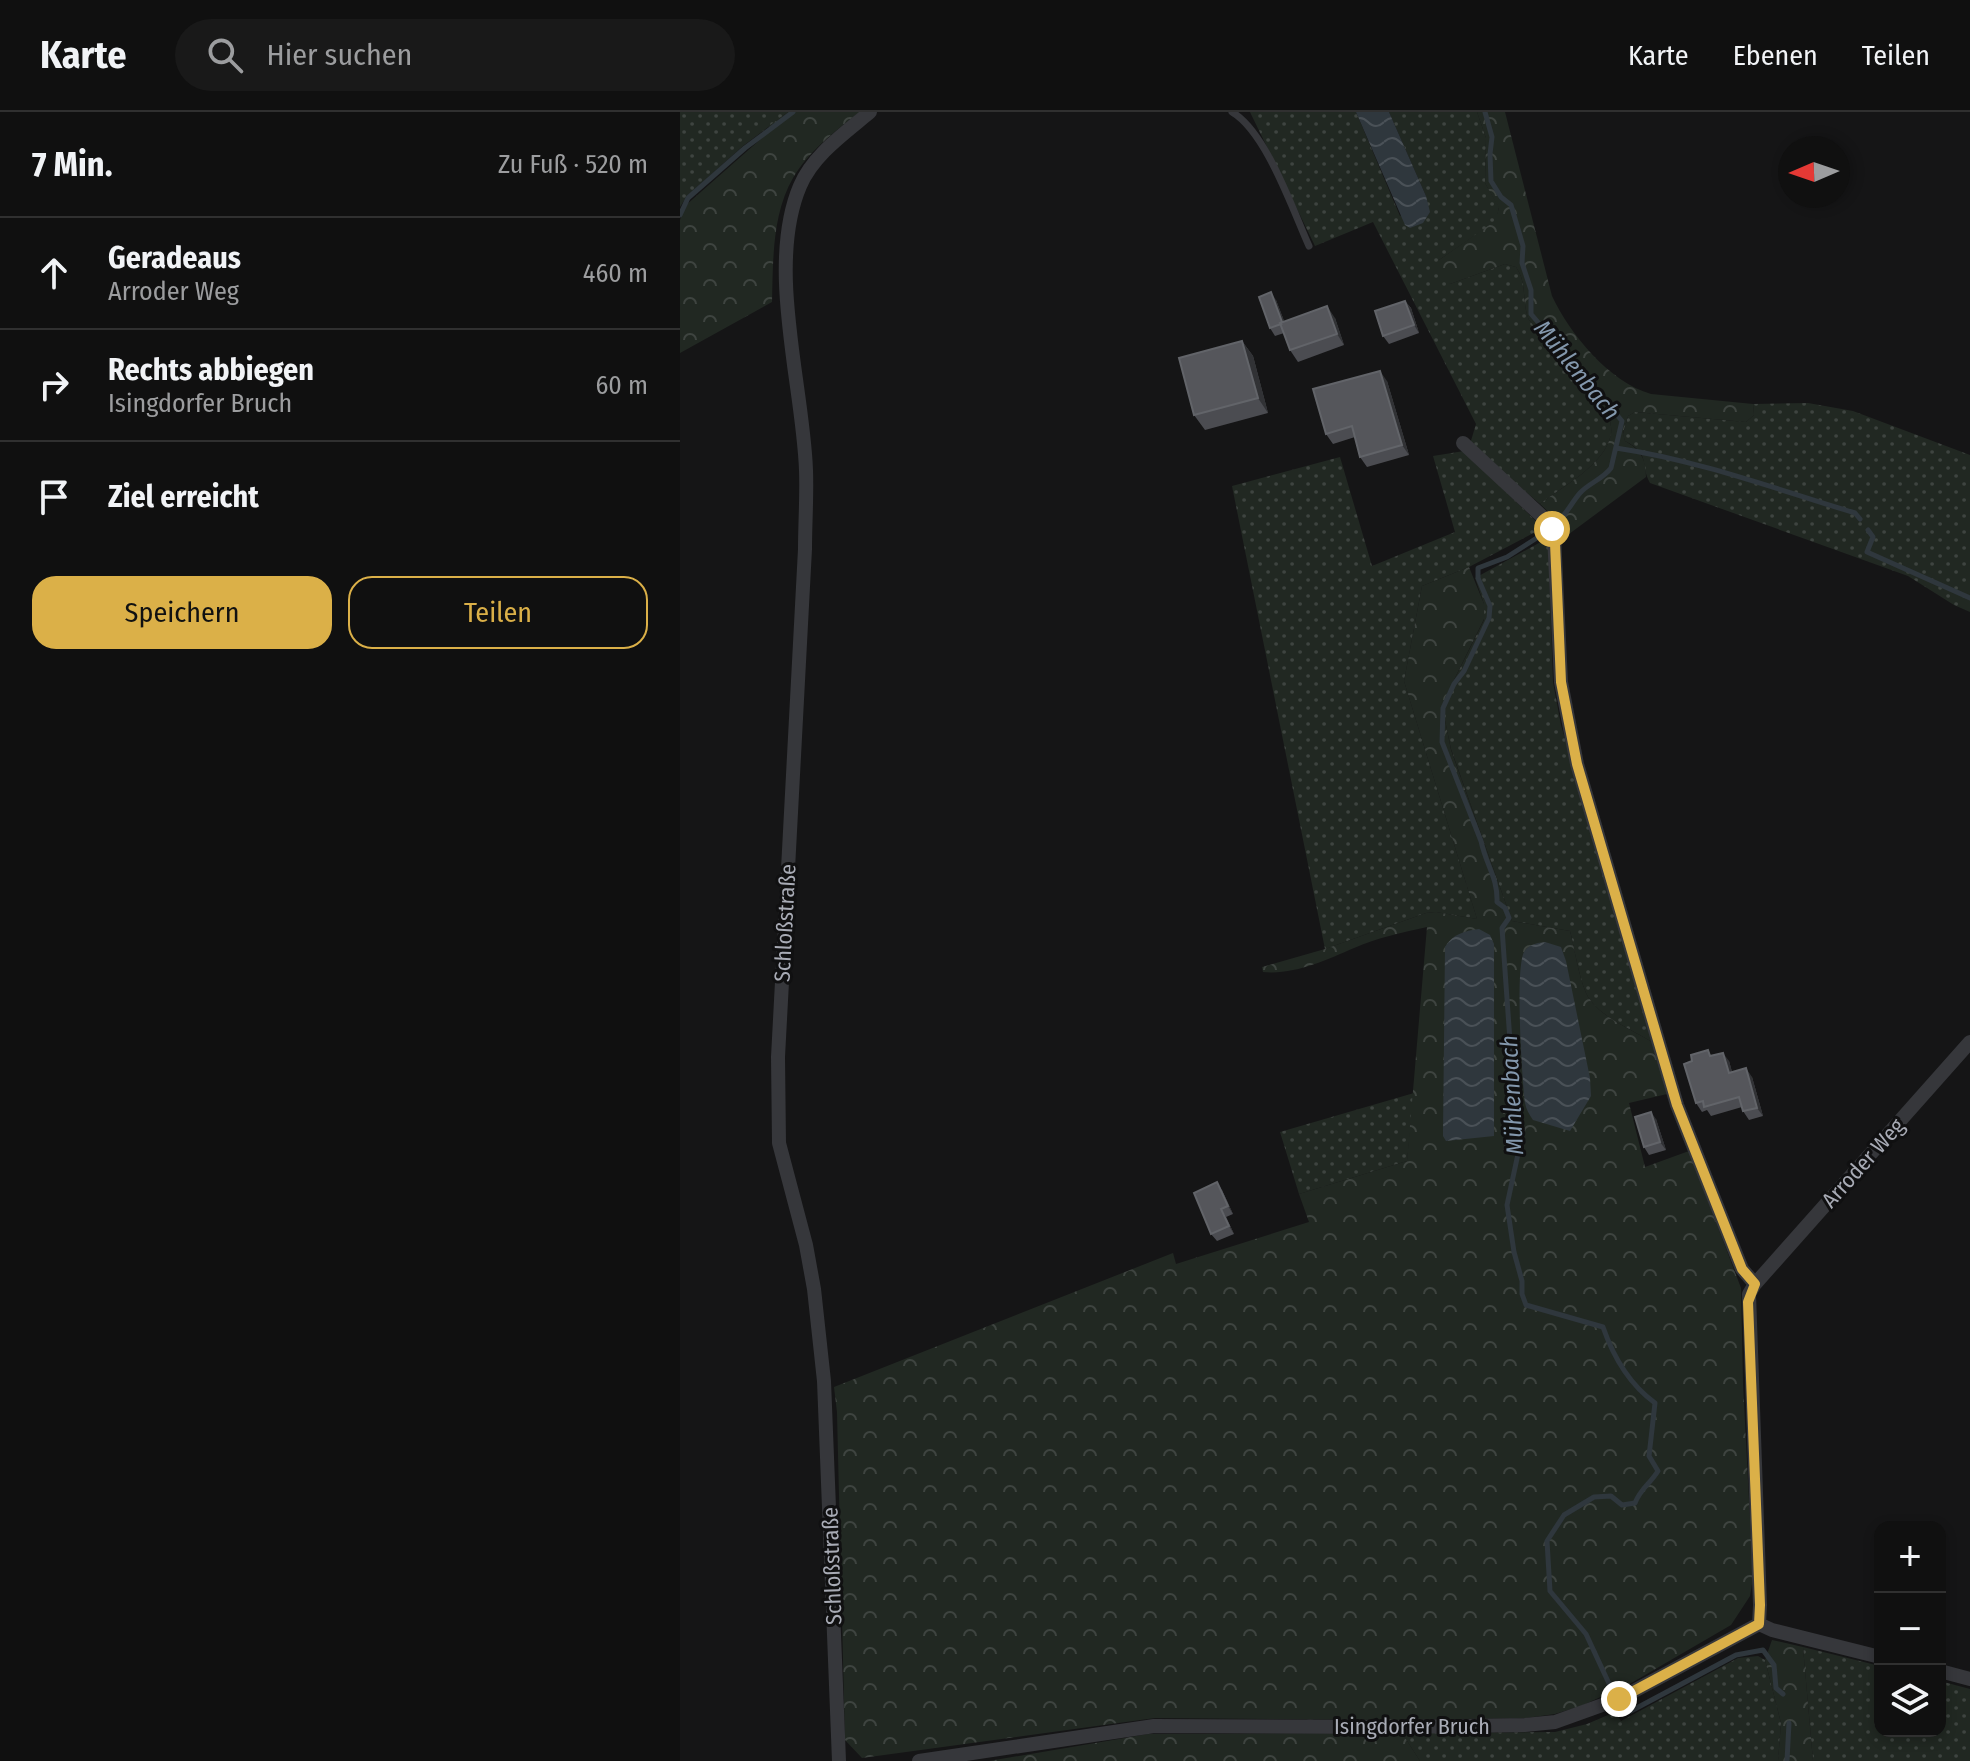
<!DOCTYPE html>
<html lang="de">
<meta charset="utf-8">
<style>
:root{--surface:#101010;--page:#191919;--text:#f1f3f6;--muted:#9c9d9f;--line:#303030;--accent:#dbb048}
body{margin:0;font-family:"Fira Sans Condensed",sans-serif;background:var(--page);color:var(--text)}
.controls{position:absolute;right:24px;bottom:24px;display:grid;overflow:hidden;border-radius:16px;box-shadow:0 4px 12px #0003}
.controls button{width:72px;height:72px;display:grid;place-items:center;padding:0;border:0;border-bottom:2px solid var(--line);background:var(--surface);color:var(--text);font:40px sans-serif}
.compass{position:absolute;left:1098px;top:24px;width:72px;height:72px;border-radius:50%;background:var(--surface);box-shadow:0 4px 12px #0003;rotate:268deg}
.stop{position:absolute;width:24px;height:24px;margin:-18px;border:6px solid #dbb048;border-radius:50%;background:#fff}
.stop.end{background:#dbb048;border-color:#fff;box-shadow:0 2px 8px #0008}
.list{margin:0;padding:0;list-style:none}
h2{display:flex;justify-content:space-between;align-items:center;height:104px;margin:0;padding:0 32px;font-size:34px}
h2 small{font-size:26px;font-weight:400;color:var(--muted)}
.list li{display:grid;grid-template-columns:52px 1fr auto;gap:24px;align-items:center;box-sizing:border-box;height:112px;padding:0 32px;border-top:2px solid var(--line)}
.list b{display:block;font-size:30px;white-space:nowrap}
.list p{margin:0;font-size:26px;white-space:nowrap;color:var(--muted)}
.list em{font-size:26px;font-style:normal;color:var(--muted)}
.actions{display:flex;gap:16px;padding:24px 32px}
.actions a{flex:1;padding:18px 0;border:2px solid var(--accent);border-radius:24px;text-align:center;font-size:28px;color:var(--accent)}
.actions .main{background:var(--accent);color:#111}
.icon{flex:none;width:44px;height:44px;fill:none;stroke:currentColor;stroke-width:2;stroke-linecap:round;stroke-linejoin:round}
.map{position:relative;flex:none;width:1290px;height:1649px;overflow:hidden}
header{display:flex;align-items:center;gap:48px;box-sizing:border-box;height:112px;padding:0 40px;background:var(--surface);border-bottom:2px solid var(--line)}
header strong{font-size:38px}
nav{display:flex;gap:44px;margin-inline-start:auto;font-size:28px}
.search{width:560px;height:72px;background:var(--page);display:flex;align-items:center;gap:20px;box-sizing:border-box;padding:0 28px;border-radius:44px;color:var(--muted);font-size:30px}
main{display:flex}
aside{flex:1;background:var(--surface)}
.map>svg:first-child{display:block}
.green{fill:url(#green-dots)}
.forest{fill:url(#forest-crowns)}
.water{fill:url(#water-waves)}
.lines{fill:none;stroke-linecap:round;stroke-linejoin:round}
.stream{stroke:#2f373d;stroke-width:5}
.lane{stroke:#36373b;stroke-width:7}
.street{stroke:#36373b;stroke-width:14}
.wall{fill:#4b4c51}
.shaded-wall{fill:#313235}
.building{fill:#55565b;stroke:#626469;stroke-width:2}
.route{stroke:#dbb048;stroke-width:10}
.labels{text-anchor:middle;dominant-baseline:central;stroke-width:6;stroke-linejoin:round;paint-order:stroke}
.street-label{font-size:22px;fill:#a8abb5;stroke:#101011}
.water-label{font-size:24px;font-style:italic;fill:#8397ac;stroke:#101011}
</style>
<header>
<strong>Karte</strong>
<div class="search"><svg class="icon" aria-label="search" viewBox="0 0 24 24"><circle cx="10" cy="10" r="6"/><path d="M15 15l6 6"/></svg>Hier suchen</div>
<nav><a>Karte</a><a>Ebenen</a><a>Teilen</a></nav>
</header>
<main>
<aside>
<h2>7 Min.<small>Zu Fuß · 520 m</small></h2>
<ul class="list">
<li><svg class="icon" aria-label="ahead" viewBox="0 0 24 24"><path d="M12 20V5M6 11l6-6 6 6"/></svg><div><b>Geradeaus</b><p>Arroder Weg</p></div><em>460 m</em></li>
<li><svg class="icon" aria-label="right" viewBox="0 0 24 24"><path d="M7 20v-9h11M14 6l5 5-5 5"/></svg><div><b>Rechts abbiegen</b><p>Isingdorfer Bruch</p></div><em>60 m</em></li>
<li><svg class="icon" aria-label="arrive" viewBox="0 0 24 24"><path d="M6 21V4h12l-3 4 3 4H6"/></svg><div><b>Ziel erreicht</b></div></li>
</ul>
<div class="actions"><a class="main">Speichern</a><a>Teilen</a></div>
</aside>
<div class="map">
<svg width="1290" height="1649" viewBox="0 0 1290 1649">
<defs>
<pattern id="green-dots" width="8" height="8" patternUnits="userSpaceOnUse" patternTransform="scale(2)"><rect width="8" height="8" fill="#212822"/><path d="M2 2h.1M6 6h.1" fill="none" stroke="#3e4440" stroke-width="1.8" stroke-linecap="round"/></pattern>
<pattern id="forest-crowns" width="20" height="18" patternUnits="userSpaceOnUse" patternTransform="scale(2)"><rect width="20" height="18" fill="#212822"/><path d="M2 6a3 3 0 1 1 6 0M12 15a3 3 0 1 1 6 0" fill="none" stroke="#3e4440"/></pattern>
<pattern id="water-waves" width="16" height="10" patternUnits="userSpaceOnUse" patternTransform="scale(2)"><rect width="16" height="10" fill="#2f373d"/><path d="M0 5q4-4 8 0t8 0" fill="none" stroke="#4a5157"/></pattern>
</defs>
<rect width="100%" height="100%" fill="#151516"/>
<path class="green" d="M0 0H108L63 34 7 84 0 95Z
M570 0H676L720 104 746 84 709 0H797L806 26 805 71 819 95 816 109 759 148 770 172 825 152 836 155C848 172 841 189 849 208L929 303C930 309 932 316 931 322 925 353 883 374 860 392L790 332 796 312 693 110 635 134Z
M1128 291 1173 299 1290 343V500L1274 493 1228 464 970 371C959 352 972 343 945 329L943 322 948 304 955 300 1066 310 1074 303 1073 292Z
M784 339 863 416 789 455 742 474 724 569 797 807 756 800 746 801 645 837 552 374 660 345 692 454 775 420 753 344Z
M868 426 873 570 881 613 972 930C951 917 917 904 906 881 898 862 895 838 890 819L832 809 771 637 765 608V586L804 508V492L795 466Z
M734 981 727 1049 619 1082 600 1020Z
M1123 1535 1200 1554V1619H1260V1569L1290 1577V1649H1133Z
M1078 1544 1085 1548 1101 1611 1098 1649H740L722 1621 875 1620 907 1612 935 1600 941 1609 1058 1546Z"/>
<path class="forest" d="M108 0H180C156 18 128 40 113 66 92 102 93 150 92 190L0 241V108L5 94 90 19 89 14Z
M797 0H825L872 184C890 222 929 270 971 282L1073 292 1074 303 1066 310 955 300 948 304 943 321 945 329C961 338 966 347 966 365L889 422 882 421 873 404 860 392C883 374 925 353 931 322 932 316 930 309 929 303L849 208C841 189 848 172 836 155L825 152 770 172C760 165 755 160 759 148L815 109 819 96 805 71 806 26Z
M789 455 804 492V507L765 586V608L771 638 832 809 890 819C895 838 898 862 906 881 917 904 951 917 972 930L987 982 949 991 965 1055 1009 1039 1061 1176 1063 1272 1073 1466 1070 1484 1051 1513 953 1570 901 1594 875 1602 846 1606 714 1608 475 1606 182 1646 165 1628 157 1300 154 1275 493 1141 496 1152 629 1110 619 1082 727 1049 747 815C724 820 696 826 674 836 646 848 615 863 583 860L582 855 645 837 746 801 756 800 797 807 724 569 742 474Z
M1092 1528 1123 1535 1133 1649H1098L1101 1611 1085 1548Z
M722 1621 740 1649H309L468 1622Z"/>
<path class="water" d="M676 0H709L746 84 750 100 743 111 730 116 725 113Z
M799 817 810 823 814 832V1024L766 1029 763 1024 765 835C773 822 784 819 799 817Z
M865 830 881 835 886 849 910 966 911 984 890 1019 853 1008C849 1002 846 997 845 991 842 967 835 857 844 840 849 832 857 831 865 830Z"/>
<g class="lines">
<path class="stream" d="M805 0 812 25 810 42 811 69 821 85 831 93 843 134 842 151 851 178V202L942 309 931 356C923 367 909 371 900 381 892 390 888 400 879 408
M0 103 8 86 65 36 113 0
M936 336C1017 348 1096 377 1175 401L1180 407
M1188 418 1193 425 1187 440 1290 486
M863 422 827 445 798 456V466L810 494 809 506 784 559 774 572 763 596 762 630 801 729C806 753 818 766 817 790L825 796 829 806 822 816 838 1042 827 1093 834 1140 842 1169V1182L846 1193 923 1215C933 1244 949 1272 975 1291L969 1344 978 1359C970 1372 961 1376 955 1391L942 1393 931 1384 914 1385 884 1403 867 1429 870 1479 906 1522 932 1578
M941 1597 945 1600 951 1599 1056 1543 1083 1538 1094 1553 1096 1576 1103 1582
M1107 1649 1109 1611"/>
<path class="lane" d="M552 0C586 20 612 96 629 134"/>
<path class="street" d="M783 331 867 409 874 423 881 570 897 652 997 993 1062 1157 1075 1172
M1079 1512 1080 1493 1069 1182 1075 1172 1290 930
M1079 1512 1092 1518 1200 1545
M1260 1559 1290 1567
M159 1649 144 1269 134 1177 126 1133 99 1031 98 945 125 437C125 411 127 384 126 358 123 273 86 154 120 74 133 43 165 21 190 0
M239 1649 474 1614 723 1615 845 1613 875 1610 939 1587 1079 1512"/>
</g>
<path class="wall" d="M596 188 604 209 655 206 664 233 618 250 610 238 604 221 595 224 590 216Z
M725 189 731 196 739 221 709 232 703 224Z
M562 229 573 244 588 301 525 318 514 303Z
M707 269 729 343 687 355 680 345 675 325 653 332 646 322Z
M1033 943 1049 949 1052 960 1072 965 1083 1004 1069 1008 1063 999 1062 995 1031 1004 1027 998 1022 1000 1016 991Z
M976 1007 986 1038 969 1043 964 1035Z
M542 1078 553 1102 546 1105 554 1122 537 1129 531 1122Z"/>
<path class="shaded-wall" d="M591 180 596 188 608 219 602 212Z
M725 189 731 196 739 221 734 213Z
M647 194 655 206 664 233 657 222Z
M562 229 573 244 588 301 578 286Z
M700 259 707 269 729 343 722 333Z
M1043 941 1049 949 1055 970 1049 961Z
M1066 956 1072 965 1083 1004 1077 996Z
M971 1000 976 1007 986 1038 980 1030Z
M537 1070 542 1078 553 1102 548 1094Z
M541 1097 546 1105 554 1122 549 1114Z"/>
<path class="building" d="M591 180 602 210 600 211 601 212 590 216 579 185Z
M725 189 734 213 703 224 695 199Z
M647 194 657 222 610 238 600 211Z
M562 229 578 286 514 303 499 246Z
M700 259 722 333 680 345 672 314 646 322 633 277Z
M1028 938 1030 944 1043 941 1049 961 1066 956 1077 996 1063 999 1059 985 1024 995 1023 989 1016 991 1004 952 1012 949 1011 943Z
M971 1000 980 1030 964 1035 955 1005Z
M537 1070 548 1094 541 1097 549 1114 531 1122 514 1081Z"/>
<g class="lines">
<path class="route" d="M872 417 875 431 881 570 897 652 997 993 1062 1157 1075 1172 1068 1190 1080 1493 1079 1512 939 1587"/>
</g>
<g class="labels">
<g class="street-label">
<text transform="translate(105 811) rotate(-87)">Schloßstraße</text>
<text transform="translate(1183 1051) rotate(-48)">Arroder Weg</text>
<text transform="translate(152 1454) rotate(-92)">Schloßstraße</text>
<text x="732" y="1614">Isingdorfer Bruch</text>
</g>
<g class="water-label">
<text transform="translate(897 258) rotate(51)">Mühlenbach</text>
<text transform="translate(832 983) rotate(-93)">Mühlenbach</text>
</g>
</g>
</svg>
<div class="controls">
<button>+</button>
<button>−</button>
<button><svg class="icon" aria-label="layers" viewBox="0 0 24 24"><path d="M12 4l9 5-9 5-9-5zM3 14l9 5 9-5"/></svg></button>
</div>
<svg class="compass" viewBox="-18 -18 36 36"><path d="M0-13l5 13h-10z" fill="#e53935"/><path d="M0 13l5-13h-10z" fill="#9c9d9f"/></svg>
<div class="stop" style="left:872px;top:417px"></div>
<div class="stop end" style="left:939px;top:1587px"></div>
</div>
</main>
